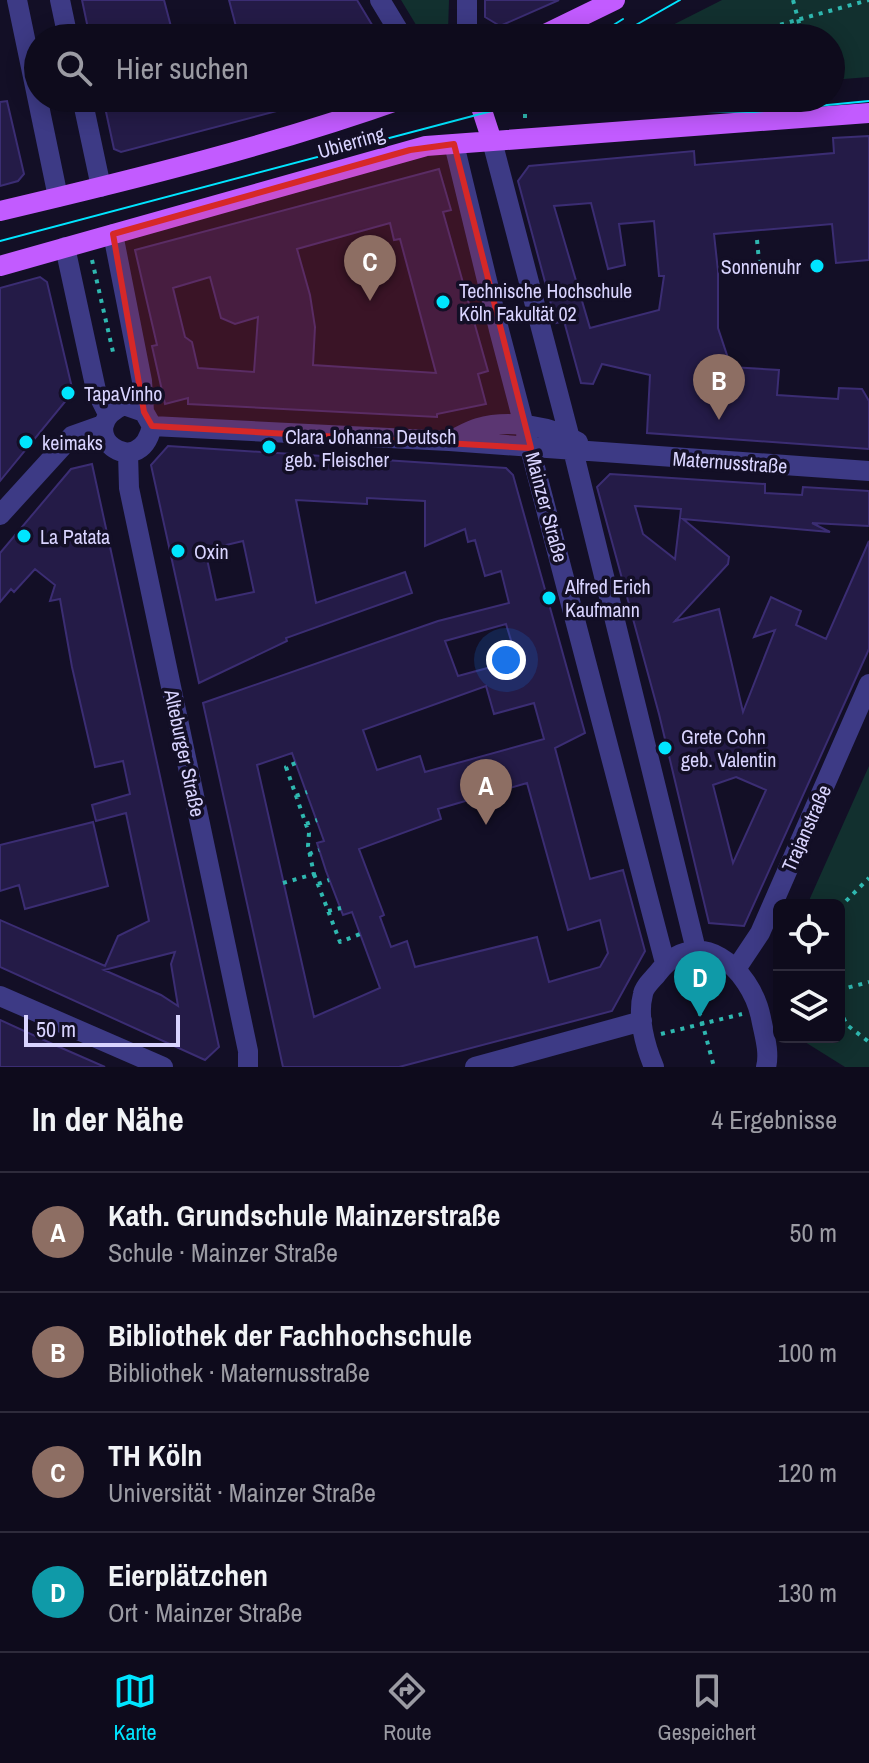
<!DOCTYPE html>
<html lang="de">
<meta charset="utf-8">
<style>
:root{--surface:#0e0b1c;--page:#171425;--text:#f1f3f6;--muted:#9b9ba3;--line:#2e2b3b;--accent:#00e5ff}
body{margin:0;font-family:"Archivo Narrow",sans-serif;background:var(--page);color:var(--text)}
.controls{position:absolute;right:24px;bottom:24px;display:grid;overflow:hidden;border-radius:12px;box-shadow:0 4px 20px #0003}
.controls button{width:72px;height:72px;display:grid;place-items:center;padding:0;border:0;border-bottom:2px solid var(--line);background:var(--surface);color:var(--text);font:40px sans-serif}
.scale{position:absolute;left:24px;bottom:20px;width:156px;box-sizing:border-box;padding-left:8px;border:4px solid #d9d4ff;border-top:0;font-size:22px;line-height:28px;white-space:nowrap;color:#d9d4ff;-webkit-text-stroke:6px #130f26;paint-order:stroke}
.you{position:absolute;left:506px;top:660px;width:28px;height:28px;margin:-20px;border:6px solid #fff;border-radius:50%;background:#1a73e8;box-shadow:0 0 0 12px #1a73e833}
.badge{display:grid;place-items:center;width:52px;height:52px;border-radius:50%;background:var(--accent);color:#fff;font-size:26px;font-weight:700}
.pin{position:absolute;translate:-50% -66px;filter:drop-shadow(0 2px 4px #0008)}
.pin::after{content:'';position:absolute;top:42px;width:28px;height:24px;background:inherit;clip-path:polygon(0 0,100% 0,50% 100%)}
.list{margin:0;padding:0;list-style:none}
h2{display:flex;justify-content:space-between;align-items:center;height:104px;margin:0;padding:0 32px;font-size:34px}
h2 small{font-size:26px;font-weight:400;color:var(--muted)}
.list li{display:grid;grid-template-columns:52px 1fr auto;gap:24px;align-items:center;box-sizing:border-box;height:120px;padding:0 32px;border-top:2px solid var(--line)}
.list b{display:block;font-size:30px;white-space:nowrap}
.list p{margin:0;font-size:26px;white-space:nowrap;color:var(--muted)}
.list em{font-size:26px;font-style:normal;color:var(--muted)}
.icon{flex:none;width:44px;height:44px;fill:none;stroke:currentColor;stroke-width:2;stroke-linecap:round;stroke-linejoin:round}
.map{position:relative;flex:none;width:869px;height:1067px;overflow:hidden}
.search{position:absolute;background:var(--surface);box-shadow:0 4px 20px #0003;left:24px;right:24px;top:24px;height:88px;display:flex;align-items:center;gap:20px;box-sizing:border-box;padding:0 28px;border-radius:44px;color:var(--muted);font-size:30px}
.sheet{height:584px;background:var(--surface)}
nav{display:flex;justify-content:space-around;align-items:center;box-sizing:border-box;height:112px;border-top:2px solid var(--line);background:var(--surface);font-size:22px;color:var(--muted)}
nav a{display:grid;justify-items:center;gap:4px}
nav .on{color:var(--accent)}
.map>svg:first-child{display:block}
.green{fill:#12302f}
.building{fill:#241b47;stroke:#3b2d73;stroke-width:2;fill-rule:evenodd}
.lines{fill:none;stroke-linecap:round;stroke-linejoin:round}
.path{stroke:#2fb8b0;stroke-width:4;stroke-dasharray:4 6;stroke-linecap:butt}
.minor{stroke:#3d3a85;stroke-width:20}
.primary{stroke:#c25bff;stroke-width:20}
.tram{stroke:#00e5ff;stroke-width:2}
.marked{fill:#d62828;fill-opacity:0.2;stroke:#d62828;stroke-width:6;stroke-linejoin:round}
.poi-dot{fill:#00e5ff;stroke:#130f26;stroke-width:3}
.labels{text-anchor:middle;dominant-baseline:central;stroke-width:7;stroke-linejoin:round;paint-order:stroke}
.street-label{font-size:20px;fill:#d9d4ff;stroke:#130f26}
.poi-label{font-size:20px;fill:#d9d4ff;stroke:#130f26;text-anchor:start}
</style>
<div class="map">
<svg width="869" height="1067" viewBox="0 0 869 1067">
<rect width="100%" height="100%" fill="#130f26"/>
<path class="green" d="M401 0H449L448 32 445 38H424Z
M722 0H869V77L831 80V38H647Z
M869 766V1067H845L797 1037H839V905H807Z"/>
<path class="building" d="M82 0H164L174 38H90Z
M229 0H357L380 38H239Z
M485 0H559L500 26 485 17Z
M103 98H132L134 108 176 98H306L307 103 121 152 114 149Z
M7 101 24 174 18 181 0 186V102Z
M869 136V260L836 263 832 224 714 234 718 271V328L731 367 779 370 777 395 838 399 839 388 862 389 869 401V449L647 433 650 375 602 364 593 384 581 383 564 321 556 323 518 181 529 166 694 151 695 165 834 153 833 138ZM591 203 608 269 625 265 619 224 654 221 659 276H664L659 310 590 328 554 206Z
M439 169 451 210 443 212 488 371 478 374 486 404 437 414V417L188 404V398L165 404 152 346 157 345 135 250ZM390 223 394 240 400 239 436 373 313 365 315 327 310 295 297 249ZM210 277 221 318 235 324 258 317 254 372 198 368 192 342 185 337 173 288Z
M40 277 47 282 73 392 0 481V288Z
M168 446 506 468 513 475 585 733 555 748 590 879 623 870 645 951 612 1011 399 1067H283L203 703 438 621 509 603 501 571 485 576 475 540 468 542 465 529 425 546V501L367 498V504L296 500 316 603 405 572 412 593 286 638 287 641 199 683 151 465ZM243 541 254 592 216 600 205 550ZM506 624 517 660 458 676 445 641ZM486 686 494 714 534 703 544 739 425 772 420 756 377 770 363 730ZM292 753 324 841 317 843 326 871 343 915 352 912 380 988 314 1017 257 765ZM527 783 568 930 600 920 608 953 600 967 549 982 537 937 415 967 407 941 391 947 380 917 384 915 359 849 441 819 438 809Z
M92 464 219 1047 205 1060 0 967V920L105 966 118 936 149 921 126 813 96 821 92 805 130 794 123 761 95 767 72 667 60 599 50 601 55 585 35 569 14 592 11 589 0 602V553L71 469ZM175 952 171 964 178 1006 161 995 104 970Z
M610 474 765 484V493L802 495 803 487 869 491V526L812 523 830 532 683 519 729 557 728 564 675 621 719 609 743 712 775 630 754 637 771 597 801 611 796 625 826 639 869 541V649L744 926 709 923 659 714 597 487ZM635 506 681 509 675 559 643 534ZM736 777 766 790 733 863 713 785Z
M93 822 108 886 25 909 19 885 0 891V845Z
M0 1020 57 1046 105 1067H0Z"/>
<g class="lines">
<path class="path" d="M793 0 803 38
M732 38 869 0
M815 38 820 37
M525 118V111L535 98
M757 240 759 261
M92 260 113 352
M296 796 307 792
M306 824 317 820
M309 854 319 850
M314 874 340 942 360 934
M283 883 314 874 308 846 309 833 286 767 296 763
M318 884 329 880
M839 908 869 878
M328 911 341 908
M689 973 714 1067
M839 990 869 982
M839 1009 847 1025 869 1042
M661 1034 742 1014"/>
<path class="minor" d="M17 0 58 197
M60 0 68 38
M380 0 403 38
M467 0V38
M82 98 101 187
M492 141 573 450 696 950
M454 144 499 330 665 963
M113 234 142 381 144 412 152 426C139 485 69 430 124 405L144 412
M65 247 96 390 108 414
M152 426 449 441 869 471
M449 441C459 437 468 431 478 428 509 419 552 426 578 442
M128 453 129 488 248 1051V1067
M0 515 72 436 103 425
M736 969 760 933 869 684
M0 996 163 1067
M475 1067 642 1021
M654 1067C645 1046 637 1016 643 994 644 987 652 980 657 974 697 921 751 968 761 1018 764 1034 770 1052 766 1067"/>
<path class="primary" d="M537 38 615 0
M478 98 492 141
M0 211C136 179 273 145 405 98
M0 266 426 146 869 113"/>
<path class="tram" d="M593 38 623 19
M613 38 680 0
M0 241 503 108 578 101H622L706 111 754 112 869 101"/>
</g>
<path class="marked" d="M454 144 531 448 152 426 144 412 113 234 410 150Z"/>
<g class="poi-dot">
<circle cx="817" cy="266" r="8"/>
<circle cx="443" cy="302" r="8"/>
<circle cx="68" cy="393" r="8"/>
<circle cx="26" cy="442" r="8"/>
<circle cx="269" cy="447" r="8"/>
<circle cx="24" cy="536" r="8"/>
<circle cx="178" cy="551" r="8"/>
<circle cx="549" cy="598" r="8"/>
<circle cx="665" cy="748" r="8"/>
</g>
<g class="labels">
<g class="street-label">
<text transform="translate(351 142) rotate(-16)">Ubierring</text>
<text transform="translate(730 462) rotate(4)">Maternusstraße</text>
<text transform="translate(547 507) rotate(75)">Mainzer Straße</text>
<text transform="translate(185 753) rotate(78)">Alteburger Straße</text>
<text transform="translate(806 828) rotate(-66)">Trajanstraße</text>
</g>
<g class="poi-label">
<text x="801" y="266" text-anchor="end">Sonnenuhr</text>
<text x="459" y="290">Technische Hochschule<tspan x="459" dy="23">Köln Fakultät 02</tspan></text>
<text x="84" y="393">TapaVinho</text>
<text x="285" y="436">Clara Johanna Deutsch<tspan x="285" dy="23">geb. Fleischer</tspan></text>
<text x="42" y="442">keimaks</text>
<text x="40" y="536">La Patata</text>
<text x="194" y="551">Oxin</text>
<text x="565" y="586">Alfred Erich<tspan x="565" dy="23">Kaufmann</tspan></text>
<text x="681" y="736">Grete Cohn<tspan x="681" dy="23">geb. Valentin</tspan></text>
</g>
</g>
</svg>
<div class="controls">
<button><svg class="icon" aria-label="locate" viewBox="0 0 24 24"><circle cx="12" cy="12" r="6"/><path d="M12 2v4M12 18v4M2 12h4M18 12h4"/></svg></button>
<button><svg class="icon" aria-label="layers" viewBox="0 0 24 24"><path d="M12 4l9 5-9 5-9-5zM3 14l9 5 9-5"/></svg></button>
</div>
<div class="scale">50 m</div>
<div class="you"></div>
<div class="pin badge" style="left:486px;top:825px;background:#8d6e63">A</div>
<div class="pin badge" style="left:719px;top:420px;background:#8d6e63">B</div>
<div class="pin badge" style="left:370px;top:301px;background:#8d6e63">C</div>
<div class="pin badge" style="left:700px;top:1017px;background:#0f9aa8">D</div>
<div class="search"><svg class="icon" aria-label="search" viewBox="0 0 24 24"><circle cx="10" cy="10" r="6"/><path d="M15 15l6 6"/></svg>Hier suchen</div>
</div>
<section class="sheet">
<h2>In der Nähe<small>4 Ergebnisse</small></h2>
<ul class="list">
<li><span class="badge" style="background:#8d6e63">A</span><div><b>Kath. Grundschule Mainzerstraße</b><p>Schule · Mainzer Straße</p></div><em>50 m</em></li>
<li><span class="badge" style="background:#8d6e63">B</span><div><b>Bibliothek der Fachhochschule</b><p>Bibliothek · Maternusstraße</p></div><em>100 m</em></li>
<li><span class="badge" style="background:#8d6e63">C</span><div><b>TH Köln</b><p>Universität · Mainzer Straße</p></div><em>120 m</em></li>
<li><span class="badge" style="background:#0f9aa8">D</span><div><b>Eierplätzchen</b><p>Ort · Mainzer Straße</p></div><em>130 m</em></li>
</ul>
</section>
<nav>
<a class="on"><svg class="icon" aria-label="map" viewBox="0 0 24 24"><path d="M3 6l6-2 6 2 6-2v14l-6 2-6-2-6 2zM9 4v14M15 6v14"/></svg>Karte</a>
<a><svg class="icon" aria-label="directions" viewBox="0 0 24 24"><path d="M12 3l9 9-9 9-9-9zM9 14v-3h6M13 9l2 2-2 2"/></svg>Route</a>
<a><svg class="icon" aria-label="saved" viewBox="0 0 24 24"><path d="M7 4h10v16l-5-4-5 4z"/></svg>Gespeichert</a>
</nav>
